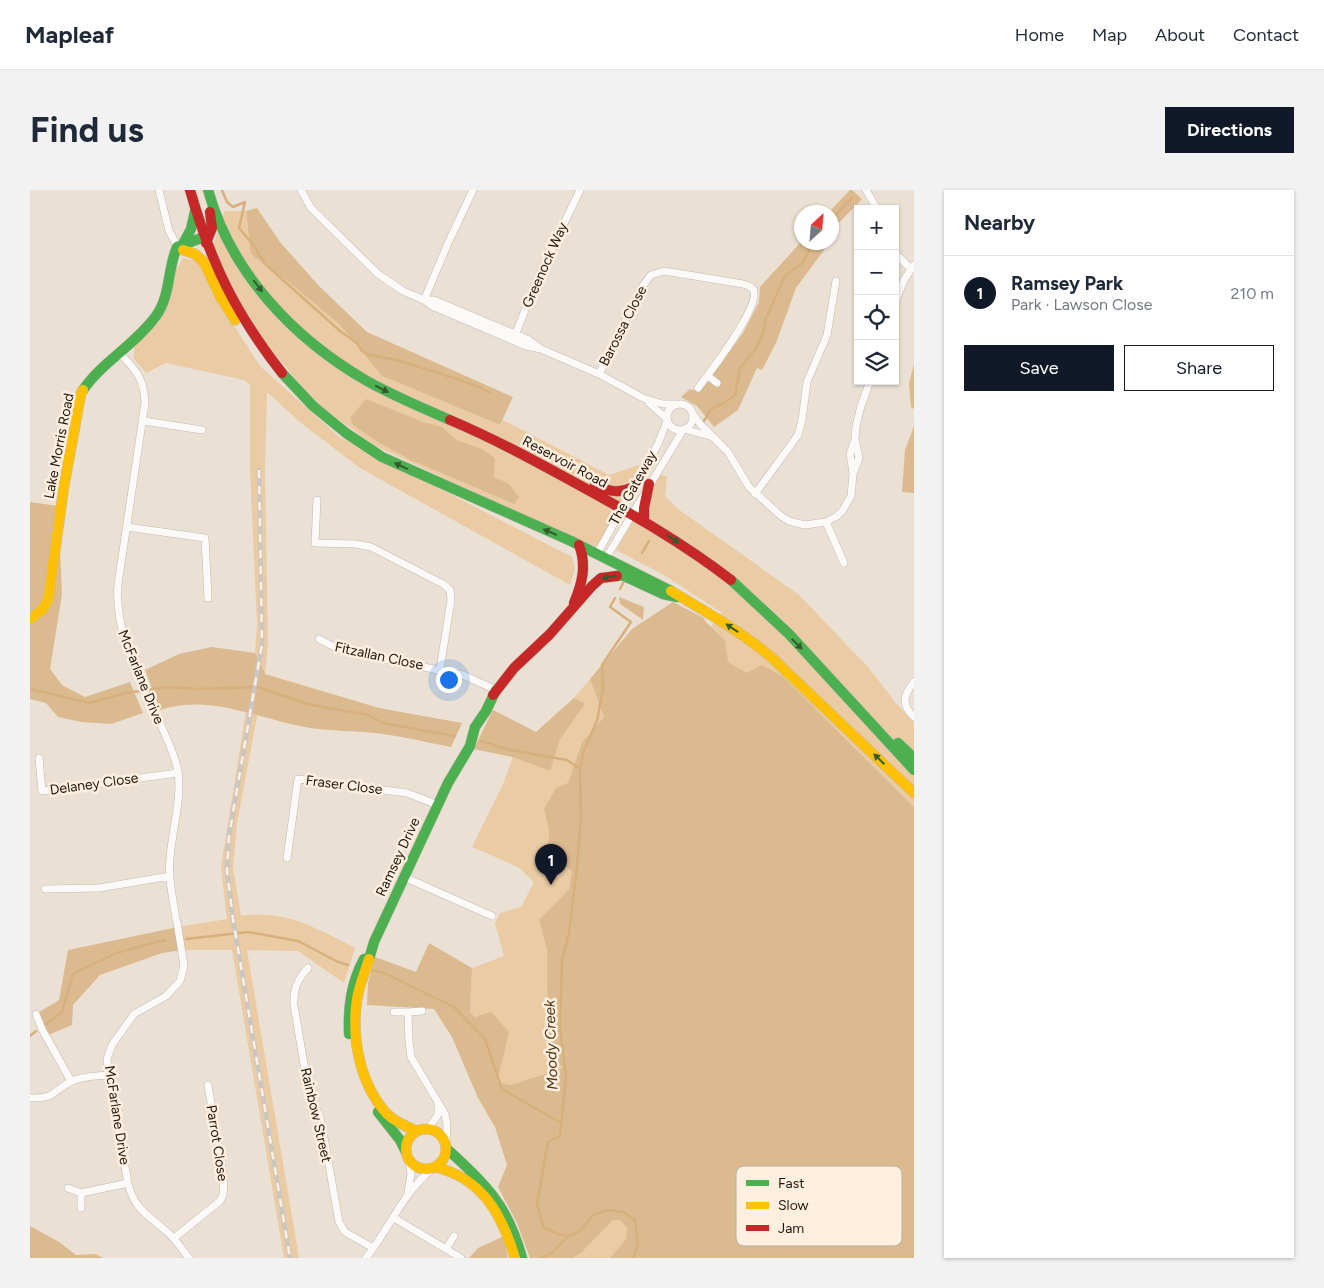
<!DOCTYPE html>
<meta charset="utf-8">
<style>
:root{--surface:#fff;--page:#f2f2f3;--text:#1f2937;--muted:#747a83;--line:#e0e1e3;--accent:#111827}
body{margin:0;font-family:Figtree,sans-serif;background:var(--page);color:var(--text)}
.controls{position:absolute;right:15px;top:15px;display:grid;overflow:hidden;border-radius:0px;box-shadow:0 1px 4px #0004}
.controls button{width:45px;height:45px;display:grid;place-items:center;padding:0;border:0;border-bottom:1px solid var(--line);background:var(--surface);color:var(--text);font:25px sans-serif}
.compass{position:absolute;left:764px;top:15px;width:45px;height:45px;border-radius:50%;background:var(--surface);box-shadow:0 1px 4px #0004;rotate:26deg}
.you{position:absolute;left:418px;top:489px;width:18px;height:18px;margin:-12px;border:4px solid #fff;border-radius:50%;background:#1a73e8;box-shadow:0 0 0 8px #1a73e833}
.badge{display:grid;place-items:center;width:32px;height:32px;border-radius:50%;background:var(--accent);color:#fff;font-size:16px;font-weight:700}
.pin{position:absolute;translate:-50% -41px;filter:drop-shadow(0 1px 2px #0008)}
.pin::after{content:'';position:absolute;top:26px;width:18px;height:15px;background:inherit;clip-path:polygon(0 0,100% 0,50% 100%)}
.list{margin:0;padding:0;list-style:none}
h2{display:flex;justify-content:space-between;align-items:center;height:65px;margin:0;padding:0 20px;font-size:21px}
h2 small{font-size:16px;font-weight:400;color:var(--muted)}
.list li{display:grid;grid-template-columns:32px 1fr auto;gap:15px;align-items:center;box-sizing:border-box;height:75px;padding:0 20px;border-top:1px solid var(--line)}
.list b{display:block;font-size:19px;white-space:nowrap}
.list p{margin:0;font-size:16px;white-space:nowrap;color:var(--muted)}
.list em{font-size:16px;font-style:normal;color:var(--muted)}
.actions{display:flex;gap:10px;padding:15px 20px}
.actions a{flex:1;padding:11px 0;border:1px solid var(--accent);border-radius:0px;text-align:center;font-size:18px;color:var(--accent)}
.actions .main{background:var(--accent);color:#fff}
.icon{flex:none;width:28px;height:28px;fill:none;stroke:currentColor;stroke-width:2;stroke-linecap:round;stroke-linejoin:round}
.map{position:relative;flex:none;width:884px;height:1068px;overflow:hidden;border-radius:0px}
header{display:flex;align-items:center;gap:30px;box-sizing:border-box;height:70px;padding:0 25px;background:var(--surface);border-bottom:1px solid var(--line)}
header strong{font-size:24px}
nav{display:flex;gap:28px;margin-inline-start:auto;font-size:18px}
.intro{display:flex;align-items:center;justify-content:space-between;box-sizing:border-box;height:120px;padding:0 30px}
h1{margin:0;font-size:35px}
.button{padding:12px 22px;border-radius:0px;background:var(--accent);color:#fff;font-size:18px;font-weight:700}
main{display:flex;gap:30px;padding:0 30px}
aside{flex:1;background:var(--surface);border-radius:0px;box-shadow:0 1px 4px #0004}
.map>svg:first-child{display:block}
.green{fill:#eacba4}
.forest{fill:#dbba8f}
.lines{fill:none;stroke-linecap:round;stroke-linejoin:round}
.stream{stroke:#d7b07c;stroke-width:2.5}
.street-casing{stroke:#c1b9af;stroke-width:8}
.fast-casing{stroke:#c1b9af;stroke-width:11}
.slow-casing{stroke:#c1b9af;stroke-width:11}
.jam-casing{stroke:#c1b9af;stroke-width:11}
.street{stroke:#fcfaf9;stroke-width:7}
.fast{stroke:#4caf50;stroke-width:10}
.slow{stroke:#ffc107;stroke-width:10}
.jam{stroke:#c62828;stroke-width:10}
.rail-casing{stroke:#cac6c3;stroke-width:4.5}
.rail{stroke:#feefde;stroke-width:2.5;stroke-dasharray:8;stroke-linecap:butt}
.oneway{fill:#335b2c}
.labels{text-anchor:middle;dominant-baseline:central;stroke-width:5;stroke-linejoin:round;paint-order:stroke}
.street-label{font-size:14px;fill:#1e170f;stroke:#feefde}
.water-label{font-size:15px;font-style:italic;fill:#493215;stroke:#feefde}
.key{fill:#feefde;stroke:#bbaea0;stroke-width:1}
.key-label{font-size:14px;fill:#1e170f}
</style>
<header>
<strong>Mapleaf</strong>
<nav><a>Home</a><a>Map</a><a>About</a><a>Contact</a></nav>
</header>
<div class="intro"><h1>Find us</h1><a class="button">Directions</a></div>
<main>
<div class="map">
<svg width="884" height="1068" viewBox="0 0 884 1068">
<rect width="100%" height="100%" fill="#ebe0d4"/>
<path class="green" d="M195 21H216L222 64 260 93 310 135 352 186 470 235 473 230 579 285 612 274 567 357 491 324 343 255 283 210 218 131 183 56Z
M153 68 168 71 185 106 230 176 308 246 542 367 545 379 540 395 330 278 271 233 237 202 235 281 238 456 235 484 207 633 203 678 211 726C256 719 287 739 325 758L314 793 268 761 217 760 269 1068H254L202 760H152L148 737 197 729 191 677 216 521 225 463 227 433 220 279V195L214 190 136 173 116 183 104 169V154L124 136 143 85Z
M628 283 637 287 635 306 648 319 769 405 838 477 865 512 884 533V617L793 527 697 472 695 450 681 436 692 423 634 385 586 360 604 329Z
M560 489 574 527 552 552 538 594 514 619 519 640 518 658 526 670 542 681 539 699 509 730 517 760 533 878 481 895 467 892 445 827 440 822 442 778 474 766 465 733 470 723 491 717 504 692 488 677 442 657 473 594 483 567 444 559 463 520 506 542 544 508Z
M583 1030H591L597 1038 596 1049 580 1068H543L551 1063Z"/>
<path class="forest" d="M820 0H822L832 9 802 40V22H799Z
M227 18 250 52 288 95 337 142 483 207 470 235 352 186 310 135 260 93 221 64 216 21Z
M771 52 795 53 794 60 766 98 746 153 732 180 727 178 708 220 684 237 667 216 651 207 660 199 670 202 713 143 729 112 730 97Z
M884 174V219L881 217 879 193Z
M336 209 393 232 412 237 426 250 452 259 465 268 464 287 479 294 489 307 484 314 381 270 348 252 324 236 320 228Z
M884 236V303L872 302 875 260Z
M0 312 28 316 32 404 20 479 32 495 55 507 100 492 113 523 81 534 51 532 28 527 16 513 0 509Z
M589 407 614 417 613 430 590 414Z
M643 412 674 428 676 432 695 450 698 472 717 483 732 475 752 486 884 617V1068H580L596 1049 597 1038 590 1030H583L551 1063 543 1068H500L487 1033 468 997 477 975 465 937 448 908 422 847 404 819 337 815 338 793 345 767 386 782 399 753 442 778 440 822 445 827 461 822 479 842 467 892 481 895 533 878 518 859 517 760 509 730 539 699 542 681 526 670 518 658 519 640 514 619 526 598 538 593 552 552 574 527 560 489 602 439Z
M182 457 225 463 235 484 349 518 432 533 421 557C396 552 371 546 345 543 324 541 302 541 280 538 231 530 180 503 130 520L115 480 149 464Z
M544 508 555 514 530 549 520 581 483 567 444 559 463 520 506 542Z
M148 737 152 760 132 763 70 785 43 815 42 835 16 846 6 824 29 810 38 760Z
M0 1036 29 1052 46 1065 66 1064 73 1068H0Z
M474 1046 478 1068H439L448 1058Z"/>
<g class="lines">
<path class="stream" d="M192 0 197 12 203 17 215 12
M215 12 209 38 225 57 234 73 310 141 327 153 332 161 339 165 367 170 430 190 451 198 460 203
M802 29 822 8
M674 231 681 219 694 213 705 205 710 178 725 160 732 146 736 128 755 86 772 73 784 52
M612 363 619 351
M590 399 594 391
M0 499 60 513 96 503 137 497 167 499 228 497 277 514 338 525 353 533 425 546
M451 551 476 559 537 570 550 579 551 627 547 677 539 743 532 771 530 839 536 887 530 946 518 952 507 1013 514 1038 528 1044 538 1046 550 1041 563 1025 578 1020 593 1022 605 1030 608 1054 603 1068
M550 579 554 560 567 531 573 499 572 475 601 432 580 417 585 408
M156 749 218 742 268 751 308 772 318 775
M340 780 352 782 424 817 455 849 472 899 531 933
M16 834 32 822 43 784 86 763 135 750
M0 846 6 841
M511 1068 523 1062 538 1046"/>
<g class="street-casing">
<path id="street" d="M129 0 139 41 149 59
M271 0 281 18 348 84 373 101 394 110 402 116 496 156 511 159
M836 0 847 19
M865 63 881 79
M394 110H404L499 150 511 159 569 184 613 208 633 214H647
M394 110 419 51 443 0
M865 113 874 90 884 75
M484 148 507 90 550 0
M89 163C106 179 114 189 115 213L88 394C84 445 111 490 131 535 137 550 145 565 148 581 152 609 142 640 140 668 138 689 143 709 146 729
M569 184 612 97 621 85 634 81 713 94C716 95 721 97 723 99 733 114 678 185 668 198
M678 186 687 193
M619 213 637 229
M637 227a13 13 0 1 1 26 0a13 13 0 1 1-26 0Z
M114 231 172 240
M654 239 683 247 671 235 663 224
M683 247 698 262 719 297 751 326 759 331 775 335 796 332 807 326 813 320 821 306 823 284 829 268 825 250 826 236 831 216 840 191
M823 283 820 264 825 250
M725 304 768 245 772 230 777 192 797 145 806 91
M287 310 285 353 325 354 341 357 413 394 420 400 421 410 410 479
M796 332 814 373
M97 337 175 348 178 408
M567 364 628 254 637 231
M576 368 653 240
M289 449 310 460 433 485 466 500
M884 492C873 505 871 515 884 527
M9 568 12 601 148 583
M257 668 268 589 377 603 408 615
M374 687 462 726
M15 699 69 698 140 686
M147 732 154 776 150 791 136 806 104 824 82 855 77 869 78 885 98 993C104 1019 118 1025 136 1041 145 1048 152 1059 159 1068
M278 778C267 789 263 800 264 815L279 904 289 925 292 936 309 1032 315 1042 343 1058
M364 822H378L379 852 381 867 415 924 417 935 416 953
M378 822 392 821
M6 824 12 839 41 891
M0 908C29 908 21 901 42 891 53 886 67 886 78 885
M398 939 408 925V913
M38 998 51 1003 98 993
M378 1002 381 984 379 970
M51 1003V1018
M364 1028 431 1068
M144 1048 190 1011 193 1005 194 990 178 895
M416 1059 424 1046
M336 1068C359 1039 373 1003 402 979"/>
</g>
<g class="fast-casing">
<path id="fast" d="M178 0C201 83 264 149 337 191 364 206 392 218 420 230
M153 54 161 39 165 21
M252 183 283 216 316 243 352 267 541 351 641 401
M53 200C73 171 105 155 126 126 141 105 137 80 147 57L174 47
M587 386 592 385 633 404 647 407
M701 390 759 444 884 580
M868 553 884 568
M339 769 344 752 418 593 440 556 445 537 456 521 466 500
M319 844C318 817 321 793 334 769
M348 922 370 950 376 962
M417 959C456 994 478 1016 492 1068"/>
</g>
<g class="slow-casing">
<path id="slow" d="M153 60 165 64 174 72 190 106 205 130
M641 401C675 421 710 441 741 467L884 603
M0 429 13 419 18 410 34 296 51 203 53 200
M339 769C335 782 329 796 327 809 321 849 330 894 357 924 365 932 377 937 387 941
M376 959a20 20 0 1 1 40 0a20 20 0 1 1-40 0Z
M405 977C452 988 472 1024 485 1068"/>
</g>
<g class="jam-casing">
<path id="jam" d="M160 0C181 73 205 123 252 183
M176 53 182 38 180 22
M420 230C465 249 507 272 549 295 602 324 653 353 701 390
M565 295C580 302 590 304 605 296
M614 331V318L619 294
M544 413C552 394 557 375 549 355
M463 505 484 478 520 444 562 396 571 388 587 386"/>
</g>
<use href="#street" class="street"/>
<use href="#fast" class="fast"/>
<use href="#slow" class="slow"/>
<use href="#jam" class="jam"/>
<g class="rail-casing">
<path id="rail" d="M229 280 232 454 199 646 197 681 203 729 260 1068"/>
</g>
<use href="#rail" class="rail"/>
</g>
<defs><path id="oneway-solid" d="M-6-.8H1V-3.2L6.5 0L1 3.2V.8H-6Z" transform="scale(1.25)"/></defs>
<g class="oneway">
<use href="#oneway-solid" transform="translate(228 96) rotate(53)"/>
<use href="#oneway-solid" transform="translate(352 199) rotate(27)"/>
<use href="#oneway-solid" transform="translate(371 276) rotate(-155)"/>
<use href="#oneway-solid" transform="translate(520 342) rotate(-156)"/>
<use href="#oneway-solid" transform="translate(643 349) rotate(33)"/>
<use href="#oneway-solid" transform="translate(579 387) rotate(170)"/>
<use href="#oneway-solid" transform="translate(702 438) rotate(-146)"/>
<use href="#oneway-solid" transform="translate(767 454) rotate(45)"/>
<use href="#oneway-solid" transform="translate(849 569) rotate(-136)"/>
</g>
<g class="labels">
<g class="street-label">
<text transform="translate(515 75) rotate(-66)">Greenock Way</text>
<text transform="translate(593 136) rotate(-63)">Barossa Close</text>
<text transform="translate(29 256) rotate(-79)">Lake Morris Road</text>
<text transform="translate(535 272) rotate(28)">Reservoir Road</text>
<text transform="translate(603 298) rotate(-61)">The Gateway</text>
<text transform="translate(349 466) rotate(12)">Fitzallan Close</text>
<text transform="translate(111 487) rotate(68)">McFarlane Drive</text>
<text transform="translate(64 594) rotate(-8)">Delaney Close</text>
<text transform="translate(314 595) rotate(7)">Fraser Close</text>
<text transform="translate(368 667) rotate(-65)">Ramsey Drive</text>
<text transform="translate(87 925) rotate(81)">McFarlane Drive</text>
<text transform="translate(286 925) rotate(77)">Rainbow Street</text>
<text transform="translate(187 953) rotate(81)">Parrot Close</text>
</g>
<g class="water-label">
<text transform="translate(521 855) rotate(-92)">Moody Creek</text>
</g>
</g>
<rect x="706" y="976" width="166" height="80" rx="8" class="key"/>
<rect x="716" y="990" width="23" height="6" fill="#4caf50"/>
<rect x="716" y="1012" width="23" height="7" fill="#ffc107"/>
<rect x="716" y="1035" width="23" height="6" fill="#c62828"/>
<g class="key-label">
<text x="748" y="998">Fast</text>
<text x="748" y="1020">Slow</text>
<text x="748" y="1043">Jam</text>
</g>
</svg>
<div class="controls">
<button>+</button>
<button>−</button>
<button><svg class="icon" aria-label="locate" viewBox="0 0 24 24"><circle cx="12" cy="12" r="6"/><path d="M12 2v4M12 18v4M2 12h4M18 12h4"/></svg></button>
<button><svg class="icon" aria-label="layers" viewBox="0 0 24 24"><path d="M12 4l9 5-9 5-9-5zM3 14l9 5 9-5"/></svg></button>
</div>
<svg class="compass" viewBox="-18 -18 36 36"><path d="M0-13l5 13h-10z" fill="#e53935"/><path d="M0 13l5-13h-10z" fill="#747a83"/></svg>
<div class="you"></div>
<div class="pin badge" style="left:521px;top:695px">1</div>
</div>
<aside>
<h2>Nearby<small></small></h2>
<ul class="list">
<li><span class="badge">1</span><div><b>Ramsey Park</b><p>Park · Lawson Close</p></div><em>210 m</em></li>
</ul>
<div class="actions"><a class="main">Save</a><a>Share</a></div>
</aside>
</main>
